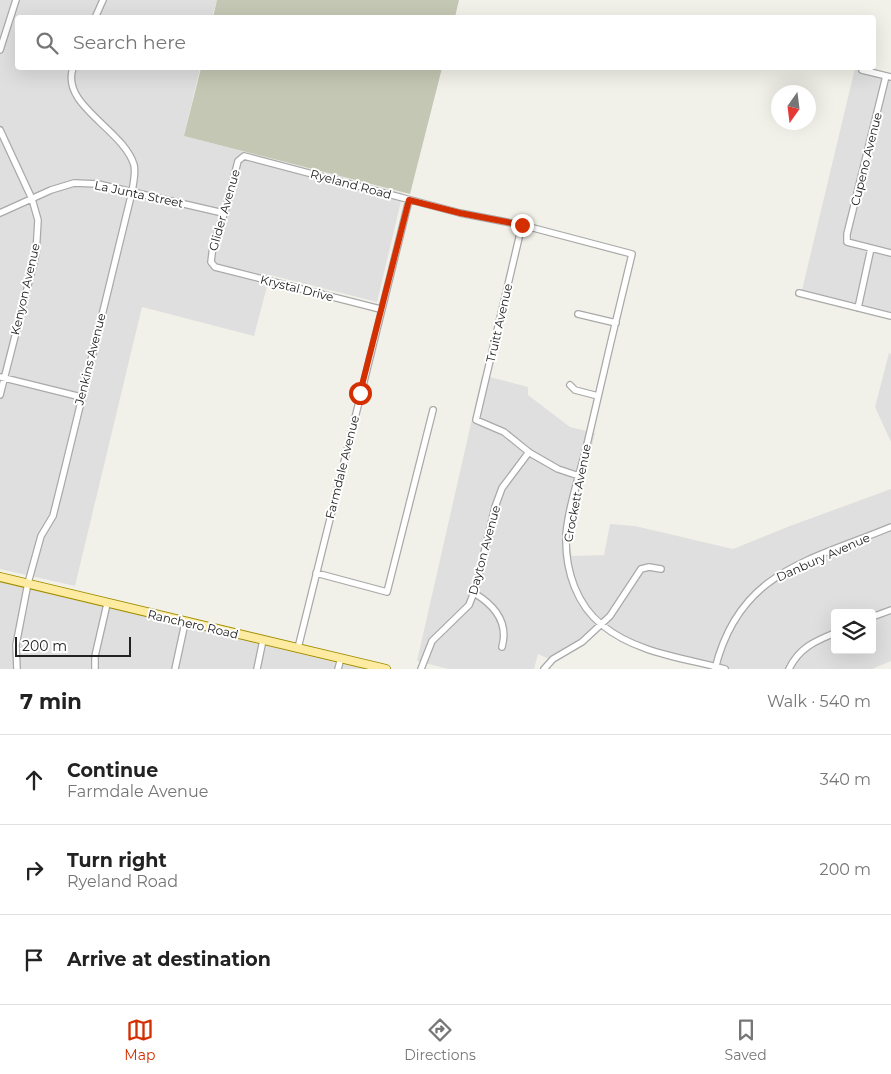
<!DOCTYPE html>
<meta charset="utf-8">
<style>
:root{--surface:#fff;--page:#f6f6f6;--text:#222;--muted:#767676;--line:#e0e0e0;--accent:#d42f00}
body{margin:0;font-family:Montserrat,sans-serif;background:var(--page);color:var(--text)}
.controls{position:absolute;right:15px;bottom:15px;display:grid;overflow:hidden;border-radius:5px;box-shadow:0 5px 20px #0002}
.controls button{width:45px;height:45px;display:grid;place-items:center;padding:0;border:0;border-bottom:1px solid var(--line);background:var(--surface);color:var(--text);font:25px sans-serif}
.compass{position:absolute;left:771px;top:85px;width:45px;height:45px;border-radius:50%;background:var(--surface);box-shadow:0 5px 20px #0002;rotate:194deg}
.scale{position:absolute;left:15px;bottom:12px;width:116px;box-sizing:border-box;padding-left:5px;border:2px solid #222;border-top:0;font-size:14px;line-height:18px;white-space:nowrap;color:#222;-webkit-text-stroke:4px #fff;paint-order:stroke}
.stop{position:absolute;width:15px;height:15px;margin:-11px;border:4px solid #d42f00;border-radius:50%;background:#fff}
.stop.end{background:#d42f00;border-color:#fff;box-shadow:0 1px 5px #0008}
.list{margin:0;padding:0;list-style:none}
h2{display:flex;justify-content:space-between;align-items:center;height:65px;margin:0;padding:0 20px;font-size:21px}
h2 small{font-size:16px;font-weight:400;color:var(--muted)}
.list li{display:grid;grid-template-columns:32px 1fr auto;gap:15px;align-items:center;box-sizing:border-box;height:90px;padding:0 20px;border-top:1px solid var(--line)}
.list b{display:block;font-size:19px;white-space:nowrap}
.list p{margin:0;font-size:16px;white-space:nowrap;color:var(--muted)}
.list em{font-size:16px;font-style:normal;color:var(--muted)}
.icon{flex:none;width:28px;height:28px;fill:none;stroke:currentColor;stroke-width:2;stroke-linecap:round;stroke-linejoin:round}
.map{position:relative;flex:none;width:891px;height:669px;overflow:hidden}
.search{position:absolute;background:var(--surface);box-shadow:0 5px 20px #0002;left:15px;right:15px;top:15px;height:55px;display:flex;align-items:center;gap:12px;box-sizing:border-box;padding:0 18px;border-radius:5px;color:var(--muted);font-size:19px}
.sheet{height:335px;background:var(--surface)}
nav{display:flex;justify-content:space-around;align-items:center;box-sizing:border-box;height:70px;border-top:1px solid var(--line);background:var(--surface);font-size:14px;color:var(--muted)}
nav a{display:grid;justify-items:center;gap:2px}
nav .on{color:var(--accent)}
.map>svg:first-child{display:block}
.residential{fill:#e0dfdf;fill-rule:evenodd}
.construction{fill:#c3c7b3}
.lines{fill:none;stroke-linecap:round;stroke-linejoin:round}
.minor-casing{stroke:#a9a9a9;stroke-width:8}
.major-casing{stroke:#a08e00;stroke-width:10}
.minor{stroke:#fff;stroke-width:5.5}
.major{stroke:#feeba2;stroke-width:8}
.route{stroke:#d42f00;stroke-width:6}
.labels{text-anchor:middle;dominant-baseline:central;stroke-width:4;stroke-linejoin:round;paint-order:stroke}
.street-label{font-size:12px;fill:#222;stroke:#fff}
</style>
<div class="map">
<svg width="891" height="669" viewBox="0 0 891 669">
<rect width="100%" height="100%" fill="#f2f1e9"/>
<path class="residential" d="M0 0H217L212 17 18 18V68H200L184 136 403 193 377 302 270 275 254 336 142 307 75 586 0 569Z
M855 68 891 74V312L802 290Z
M889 353 891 354V442L875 407Z
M482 375 528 387V395L570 427 595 433 569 543 572 556 604 555 610 524 635 526 733 549 790 526 891 489V661L872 669H721L640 645 615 633 601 620 576 644 549 659 538 654 534 669H448L417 661ZM835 613H872V650H835Z
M0 582 247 641 363 669H0Z"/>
<path class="construction" d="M217 0H459L455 17H213Z
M201 68H442L410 194 184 136Z"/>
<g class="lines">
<g class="minor-casing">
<path id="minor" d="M95 18 103 0
M0 50 16 0
M862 70 891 77
M886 76 847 234V242L891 253
M0 130 32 199 38 220 36 254 0 395
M0 213 51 190 74 183 98 184 223 213
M522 225 476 420 504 432 530 453 558 469 579 476
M799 293 891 316
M858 308 871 248
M380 309 215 267 211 262 213 246 226 208 238 161 244 156 460 213 522 225 632 254C616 320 600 387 585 453 579 475 565 520 566 541 566 572 577 605 602 625 636 653 684 658 725 669
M578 314 616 323
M0 377 81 397
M570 385 575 390 598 396
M316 573 387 592 433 410
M474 593C494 605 509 622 502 647
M872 617 891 610
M298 648 409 200
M17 669 16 645 28 583 41 536 53 516 61 484 132 192C133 184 136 173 134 165 124 130 60 105 73 68
M95 669V656L107 604
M175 669 185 623
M257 669 263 640
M338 669 341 658
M421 669 432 641 469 605 476 587 495 507 502 488 529 452
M544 669 553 659 582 642 610 616 641 569 649 567 661 569
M715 669C739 571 809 561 891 527
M789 669C799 648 815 641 835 633"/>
</g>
<g class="major-casing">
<path id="major" d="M0 577 386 669"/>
</g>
<use href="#minor" class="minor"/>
<use href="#major" class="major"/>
</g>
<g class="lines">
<path class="route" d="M360 393 409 200 460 213 522 225"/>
</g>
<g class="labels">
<g class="street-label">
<text transform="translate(866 159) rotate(-76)">Cupeno Avenue</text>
<text transform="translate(351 184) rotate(15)">Ryeland Road</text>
<text transform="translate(139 194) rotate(12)">La Junta Street</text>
<text transform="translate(224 210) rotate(-74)">Glider Avenue</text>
<text transform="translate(297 288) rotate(14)">Krystal Drive</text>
<text transform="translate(25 289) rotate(-77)">Kenyon Avenue</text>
<text transform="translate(499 323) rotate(-77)">Truitt Avenue</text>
<text transform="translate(90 359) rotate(-76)">Jenkins Avenue</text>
<text transform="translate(342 467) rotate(-76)">Farmdale Avenue</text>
<text transform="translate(577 493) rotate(-79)">Crockett Avenue</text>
<text transform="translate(484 550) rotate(-75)">Dayton Avenue</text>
<text transform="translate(823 557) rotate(-24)">Danbury Avenue</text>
<text transform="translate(193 624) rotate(13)">Ranchero Road</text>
</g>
</g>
</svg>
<div class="controls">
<button><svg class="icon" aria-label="layers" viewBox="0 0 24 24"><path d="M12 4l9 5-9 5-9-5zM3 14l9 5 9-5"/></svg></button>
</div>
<svg class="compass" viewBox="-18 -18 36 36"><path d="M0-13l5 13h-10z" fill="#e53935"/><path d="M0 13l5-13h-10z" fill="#767676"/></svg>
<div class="scale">200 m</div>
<div class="stop" style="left:360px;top:393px"></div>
<div class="stop end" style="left:522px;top:225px"></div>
<div class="search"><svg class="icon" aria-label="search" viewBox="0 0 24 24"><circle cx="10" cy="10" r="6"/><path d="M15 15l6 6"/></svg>Search here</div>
</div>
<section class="sheet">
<h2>7 min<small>Walk · 540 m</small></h2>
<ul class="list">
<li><svg class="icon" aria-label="ahead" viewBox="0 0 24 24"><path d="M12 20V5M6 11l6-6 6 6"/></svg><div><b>Continue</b><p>Farmdale Avenue</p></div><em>340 m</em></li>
<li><svg class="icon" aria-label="right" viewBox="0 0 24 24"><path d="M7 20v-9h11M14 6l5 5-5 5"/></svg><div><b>Turn right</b><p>Ryeland Road</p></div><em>200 m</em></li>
<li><svg class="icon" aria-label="arrive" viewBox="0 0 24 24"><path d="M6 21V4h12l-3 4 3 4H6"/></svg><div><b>Arrive at destination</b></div></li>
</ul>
</section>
<nav>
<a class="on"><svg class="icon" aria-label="map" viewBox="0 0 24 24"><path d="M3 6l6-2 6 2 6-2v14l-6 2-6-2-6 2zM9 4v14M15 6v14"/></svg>Map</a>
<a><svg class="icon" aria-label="directions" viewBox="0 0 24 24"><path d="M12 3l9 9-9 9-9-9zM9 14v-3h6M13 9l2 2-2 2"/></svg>Directions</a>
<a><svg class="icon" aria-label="saved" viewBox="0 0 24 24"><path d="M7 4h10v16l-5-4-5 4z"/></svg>Saved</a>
</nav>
